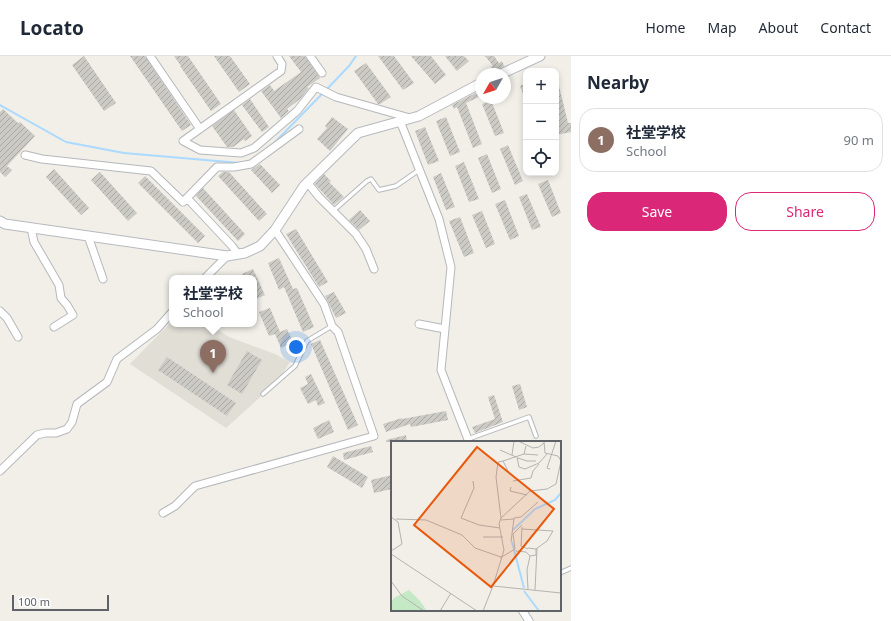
<!DOCTYPE html>
<meta charset="utf-8">
<style>
:root{--surface:#fff;--page:#f6f6f7;--text:#1f2937;--muted:#747a83;--line:#e0e1e3;--accent:#db2777}
body{margin:0;font-family:"Noto Sans","Noto Sans SC",sans-serif;background:var(--page);color:var(--text)}
.controls{position:absolute;right:12px;top:12px;display:grid;overflow:hidden;border-radius:8px;box-shadow:0 2px 6px #0003}
.controls button{width:36px;height:36px;display:grid;place-items:center;padding:0;border:0;border-bottom:1px solid var(--line);background:var(--surface);color:var(--text);font:20px sans-serif}
.compass{position:absolute;left:475px;top:12px;width:36px;height:36px;border-radius:50%;background:var(--surface);box-shadow:0 2px 6px #0003;rotate:231deg}
.scale{position:absolute;left:12px;bottom:10px;width:97px;box-sizing:border-box;padding-left:4px;border:2px solid #5f6368;border-top:0;font-size:11px;line-height:14px;white-space:nowrap;color:#5f6368;-webkit-text-stroke:3px #fff;paint-order:stroke}
.you{position:absolute;left:296px;top:291px;width:14px;height:14px;margin:-10px;border:3px solid #fff;border-radius:50%;background:#1a73e8;box-shadow:0 0 0 6px #1a73e833}
.badge{display:grid;place-items:center;width:26px;height:26px;border-radius:50%;background:var(--accent);color:#fff;font-size:13px;font-weight:700}
.pin{position:absolute;translate:-50% -33px;filter:drop-shadow(0 1px 2px #0008)}
.pin::after{content:'';position:absolute;top:21px;width:14px;height:12px;background:inherit;clip-path:polygon(0 0,100% 0,50% 100%)}
.popup{position:absolute;left:169px;top:219px;width:88px;height:52px;box-sizing:border-box;display:grid;place-content:center;border-radius:8px;background:var(--surface);filter:drop-shadow(0 1px 3px #0005);font-size:13px;white-space:nowrap;color:var(--muted)}
.popup b{font-size:15px;color:var(--text)}
.popup::after{content:'';position:absolute;left:50%;top:100%;margin-left:-8px;border:8px solid transparent;border-top-color:var(--surface)}
.list{margin:0;padding:0;list-style:none}
h2{display:flex;justify-content:space-between;align-items:center;height:52px;margin:0;padding:0 16px;font-size:17px}
h2 small{font-size:13px;font-weight:400;color:var(--muted)}
.list li{display:grid;grid-template-columns:26px 1fr auto;gap:12px;align-items:center;box-sizing:border-box;height:64px;margin:0 8px 8px;padding:0 8px;border:1px solid var(--line);border-radius:16px}
.list b{display:block;font-size:15px;white-space:nowrap}
.list p{margin:0;font-size:13px;white-space:nowrap;color:var(--muted)}
.list em{font-size:13px;font-style:normal;color:var(--muted)}
.actions{display:flex;gap:8px;padding:12px 16px}
.actions a{flex:1;padding:9px 0;border:1px solid var(--accent);border-radius:16px;text-align:center;font-size:14px;color:var(--accent)}
.actions .main{background:var(--accent);color:#fff}
.icon{flex:none;width:22px;height:22px;fill:none;stroke:currentColor;stroke-width:2;stroke-linecap:round;stroke-linejoin:round}
.map{position:relative;flex:none;width:571px;height:565px;overflow:hidden}
header{display:flex;align-items:center;gap:24px;box-sizing:border-box;height:56px;padding:0 20px;background:var(--surface);border-bottom:1px solid var(--line)}
header strong{font-size:19px}
nav{display:flex;gap:22px;margin-inline-start:auto;font-size:14px}
main{display:flex}
aside{flex:1;background:var(--surface)}
.map>svg:first-child{display:block}
.education{fill:#e1ded6}
.lines{fill:none;stroke-linecap:round;stroke-linejoin:round}
.stream{stroke:#aadaff;stroke-width:2}
.building{fill:url(#building-hatch)}
.lane-casing{stroke:#b5b8bc;stroke-width:5.5}
.street-casing{stroke:#b5b8bc;stroke-width:9}
.secondary-casing{stroke:#b6babf;stroke-width:11}
.lane{stroke:#fff;stroke-width:3.5}
.street{stroke:#fff;stroke-width:7}
.secondary{stroke:#fff;stroke-width:9}
.inset-river{fill:none;stroke:#aadaff;stroke-width:2}
.inset-road{fill:none;stroke:#b3b3b1;stroke-width:1}
.view{fill:#e8590c;fill-opacity:0.15;stroke:#e8590c;stroke-width:2}
.inset-edge{fill:none;stroke:#5f6368;stroke-width:2}
</style>
<header>
<strong>Locato</strong>
<nav><a>Home</a><a>Map</a><a>About</a><a>Contact</a></nav>
</header>
<main>
<div class="map">
<svg width="571" height="565" viewBox="0 0 571 565">
<defs>
<pattern id="building-hatch" width="6" height="6" patternUnits="userSpaceOnUse"><rect width="6" height="6" fill="#cccac5"/><path d="M-1 1l2-2M0 6l6-6M5 7l2-2" fill="none" stroke="#a9a8a4"/></pattern>
</defs>
<rect width="100%" height="100%" fill="#f1efe8"/>
<path class="education" d="M172 265V268H209L229 281 275 298 290 306 277 326 226 372 130 308Z"/>
<g class="lines">
<path class="stream" d="M327 33 349 10 356 0
M0 49 66 86 124 97 240 107
M275 86 324 36"/>
</g>
<path class="building" d="M84 0 116 47 104 55 72 9Z
M130 0H145L191 69 182 75Z
M174 0H188L221 48 211 55 180 10H181Z
M214 0H230L250 28 239 36Z
M289 0H305L320 22 307 31 309 32 300 43 287 53 289 55 281 62 261 35 270 29 274 35 301 16Z
M378 0H394L414 27 403 34Z
M411 0H431L446 19 435 28Z
M445 0H464L469 5 457 15Z
M485 0H494L499 7 502 5 504 10 494 16 491 11 493 10Z
M366 7 391 41 380 48H378L354 15Z
M558 26 568 67H571V76L556 79V70H559L556 57V27Z
M526 27V45L520 30Z
M481 34V40L466 47 482 88 473 92 457 51 454 53 452 49Z
M250 43 269 71 262 76 242 49Z
M491 44 504 77 495 80 482 48Z
M3 53 18 67 20 66 35 80 7 110 12 114 5 121 0 116V56Z
M234 54 252 80 245 85 244 83 233 91H227L212 70Z
M332 61 348 73 330 95 317 83 327 72 325 70Z
M446 61 460 96 450 100 436 65Z
M425 71 439 105 428 109 415 75Z
M508 89 523 125 515 129 500 93Z
M487 98 501 133 492 137 478 102Z
M464 106 479 143 469 146 455 110Z
M260 108 280 129 272 137 251 114Z
M54 113 89 152 81 159 46 121Z
M100 116 137 157 128 165 91 124Z
M223 116H229L267 158 259 165 218 120Z
M441 117 455 151 446 154 433 121Z
M324 118 331 125 329 126 344 141 334 149 315 128Z
M145 120 205 180 198 187 138 127Z
M548 124 561 157 552 161 538 128Z
M203 132 245 178 238 185 196 140Z
M527 138 541 171 532 174 519 141Z
M505 144 519 180 510 184 495 148Z
M360 154 370 165 359 174 349 164Z
M482 155 495 188 486 192 472 159Z
M460 161 474 197 464 201 449 165Z
M296 173 328 226 319 231 286 178Z
M279 202 293 233 297 232 314 271 303 276 284 231 279 234 268 207Z
M253 213 265 239 254 244V222H244L242 218Z
M334 236 346 257 336 262 325 240Z
M270 252 280 276 287 273 293 286 281 292 275 278 269 280 259 256Z
M320 284 358 369 348 374 311 288Z
M247 295 262 304 242 338 227 329Z
M167 301 236 347 227 360 158 314Z
M311 318 325 347 318 350 316 344 308 348 300 332 308 328 305 321Z
M520 328 527 351 519 354 512 330Z
M494 339 503 366 475 377 472 371 495 363 488 341Z
M446 355 448 364 411 371 410 368 386 376 383 368 402 362V363Z
M329 364 334 376 318 383 313 372Z
M406 379 407 385 386 386V384Z
M371 390 373 396 344 404 343 397Z
M333 400 368 421 362 432 327 411Z
M392 419V433L374 437 371 424Z"/>
<g class="lines">
<g class="lane-casing">
<path id="lane" d="M333 155 367 125 371 123 379 134 396 130 419 114
M263 338 295 310 307 285 332 270
M468 383 529 361 536 380
M560 517 571 512"/>
</g>
<g class="street-casing">
<path id="street" d="M150 0 200 73
M277 0 282 8 281 15 183 85 200 94 241 97 254 92 297 55 316 31 336 41 410 62
M310 0 322 17
M400 65 439 163 451 211 441 314 469 386
M25 99 42 103 151 115 183 146 217 111H234L251 108 299 73
M307 126 319 141 356 178 366 193 374 213
M187 142 232 190 238 198
M31 172 34 186 59 229 61 242 67 249 73 259 54 271
M88 180 103 223
M205 222 227 200
M0 255 7 262 18 281
M419 268 445 273
M0 415 37 379 45 377H56L67 373 72 366 77 348 107 326 117 303 157 273 172 256
M163 457 175 450 195 430 374 380 338 276 332 270 324 248 275 174
M522 554 529 565"/>
</g>
<g class="secondary-casing">
<path id="secondary" d="M501 18 540 0
M0 165 5 168 227 200 245 197 260 190 275 174 304 130 358 77 419 60 481 27"/>
</g>
<use href="#lane" class="lane"/>
<use href="#street" class="street"/>
<use href="#secondary" class="secondary"/>
</g>
<g transform="translate(391 385)">
<rect width="170" height="170" fill="#f1efe8"/>
<path d="M18 149 29 160 36 170H0V161L3 157Z" fill="#c5e8c5"/>
<path class="inset-river" d="M122 89 144 68 164 59 170 52M121 101 133 147M133 150 148 170"/>
<path class="inset-road" d="M127 0 142 7 148 6 153 2M109 9 125 16M133 13 147 14M121 14 123 0M126 16 128 26 134 28 148 22 156 13M127 17 136 20H145M112 20 133 13 135 5M159 28 156 27 165 0M82 40 83 47 70 77 88 84 109 87M122 40 140 37 142 30 148 23M120 46 119 50 136 54M0 76 7 81 11 103 0 110M110 77 105 36 107 21 112 20 117 30M5 78 35 79 71 94 84 107 110 116M110 79 123 78M131 86 130 105 137 108M131 88 162 90 156 100 145 108 137 107M92 96H112M120 101 123 77 130 76 147 61M125 110 135 111 139 115 136 129 137 148M0 113 86 170M139 115 145 114V108M109 117 124 108 122 93 131 84M0 140 11 155 33 170M102 145 113 109 108 83 110 77 139 50 156 48 165 43 170 20 167 15 154 12 153 0M144 149 146 107M49 170 60 152M92 170 102 145 170 152"/>
<path class="view" d="M86 6 163 68 100 146 23 84Z"/>
<rect width="170" height="170" class="inset-edge"/>
</g>
</svg>
<div class="controls">
<button>+</button>
<button>−</button>
<button><svg class="icon" aria-label="locate" viewBox="0 0 24 24"><circle cx="12" cy="12" r="6"/><path d="M12 2v4M12 18v4M2 12h4M18 12h4"/></svg></button>
</div>
<svg class="compass" viewBox="-18 -18 36 36"><path d="M0-13l5 13h-10z" fill="#e53935"/><path d="M0 13l5-13h-10z" fill="#747a83"/></svg>
<div class="scale">100 m</div>
<div class="you"></div>
<div class="pin badge" style="left:213px;top:317px;background:#8d6e63">1</div>
<div class="popup"><b>社堂学校</b>School</div>
</div>
<aside>
<h2>Nearby<small></small></h2>
<ul class="list">
<li><span class="badge" style="background:#8d6e63">1</span><div><b>社堂学校</b><p>School</p></div><em>90 m</em></li>
</ul>
<div class="actions"><a class="main">Save</a><a>Share</a></div>
</aside>
</main>
